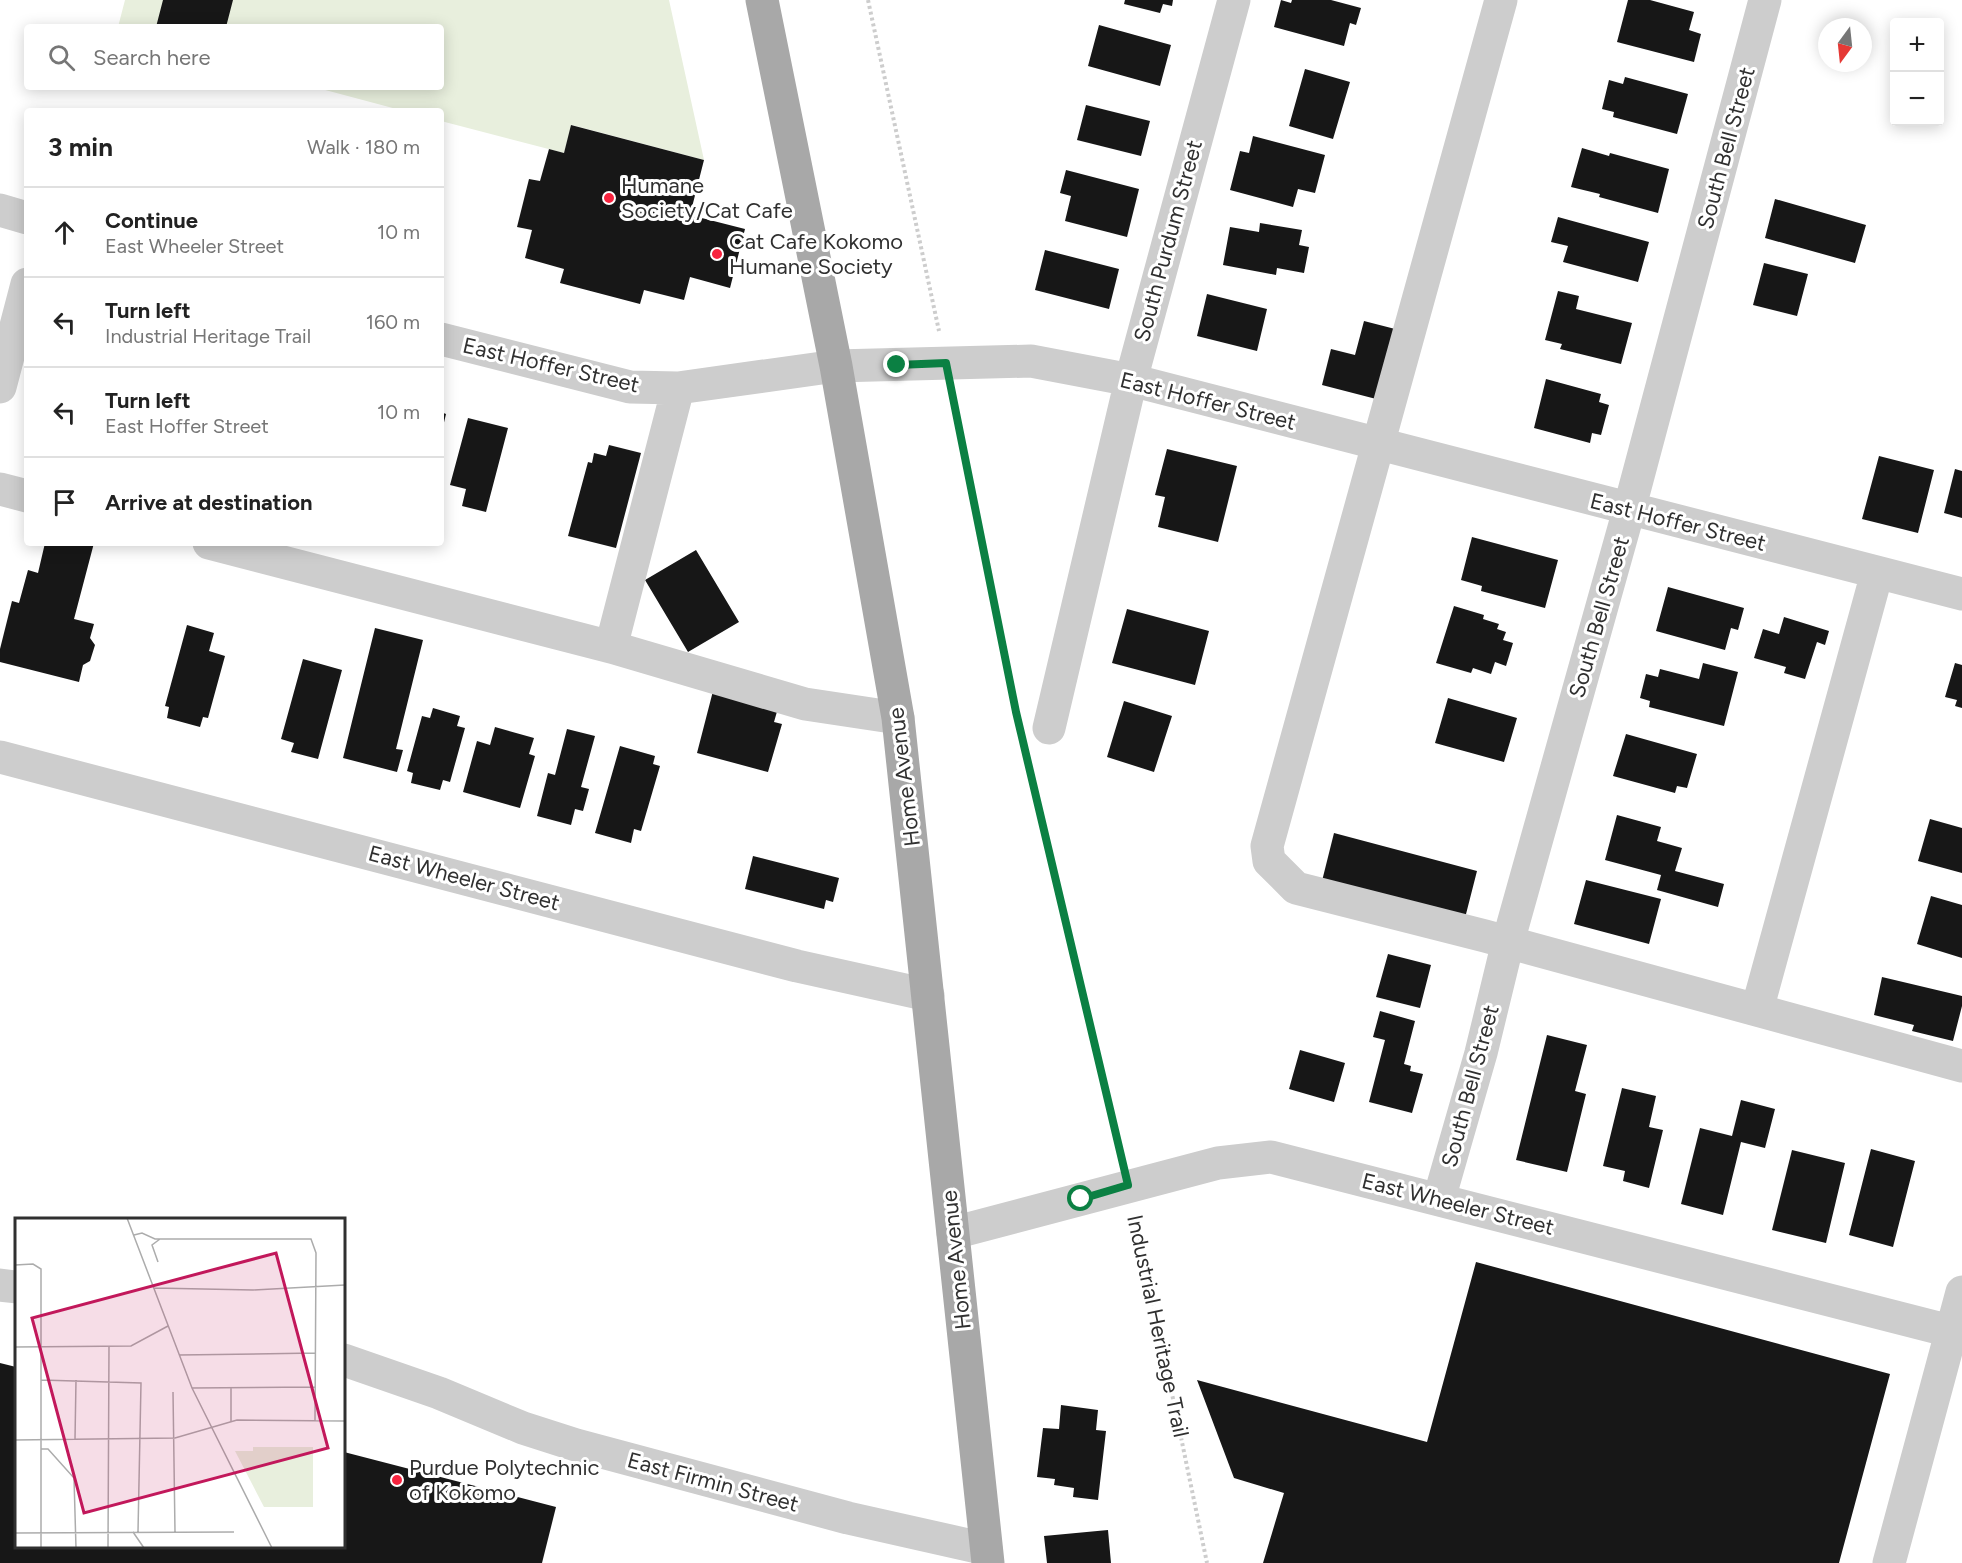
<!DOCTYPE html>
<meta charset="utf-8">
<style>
:root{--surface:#fff;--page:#f2f2f2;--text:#222;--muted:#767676;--line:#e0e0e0}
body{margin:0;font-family:Figtree,sans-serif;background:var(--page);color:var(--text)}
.controls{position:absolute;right:18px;top:18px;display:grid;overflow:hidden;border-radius:6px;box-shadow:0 3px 15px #0003}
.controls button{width:54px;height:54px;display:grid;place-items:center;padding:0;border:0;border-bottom:2px solid var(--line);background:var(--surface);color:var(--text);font:30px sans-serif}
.compass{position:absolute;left:1818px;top:18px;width:54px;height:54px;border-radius:50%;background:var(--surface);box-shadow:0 3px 15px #0003;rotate:195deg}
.stop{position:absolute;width:18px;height:18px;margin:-14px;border:4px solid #0b8043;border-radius:50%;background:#fff}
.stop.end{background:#0b8043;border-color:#fff;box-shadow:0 2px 6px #0008}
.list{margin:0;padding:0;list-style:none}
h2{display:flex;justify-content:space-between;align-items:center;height:78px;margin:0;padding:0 24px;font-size:26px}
h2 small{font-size:20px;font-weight:400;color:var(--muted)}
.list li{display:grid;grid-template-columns:39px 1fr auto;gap:18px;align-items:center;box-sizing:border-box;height:90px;padding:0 24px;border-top:2px solid var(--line)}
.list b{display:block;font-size:22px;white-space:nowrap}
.list p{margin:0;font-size:20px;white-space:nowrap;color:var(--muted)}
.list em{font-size:20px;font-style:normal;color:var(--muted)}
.icon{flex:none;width:33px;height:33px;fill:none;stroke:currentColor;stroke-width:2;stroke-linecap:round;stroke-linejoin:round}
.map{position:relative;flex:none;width:1962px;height:1563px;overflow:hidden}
.search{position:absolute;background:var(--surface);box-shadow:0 3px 15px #0003;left:24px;top:24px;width:420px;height:66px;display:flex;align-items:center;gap:15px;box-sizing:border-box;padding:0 21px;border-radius:6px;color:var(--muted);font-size:22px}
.panel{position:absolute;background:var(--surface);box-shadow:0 3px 15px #0003;left:24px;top:108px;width:420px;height:438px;border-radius:6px}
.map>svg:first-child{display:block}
.green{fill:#e8efdd}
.building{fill:#171717}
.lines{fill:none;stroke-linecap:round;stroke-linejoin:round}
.path{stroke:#cdcdcd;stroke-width:4;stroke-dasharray:3 3;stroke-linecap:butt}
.minor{stroke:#cdcdcd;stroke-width:33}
.major{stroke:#a8a8a8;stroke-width:33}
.route{stroke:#0b8043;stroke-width:8}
.poi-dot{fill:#f7233e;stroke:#fff;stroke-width:2}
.labels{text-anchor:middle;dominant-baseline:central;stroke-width:6;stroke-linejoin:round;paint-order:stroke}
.street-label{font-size:22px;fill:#303030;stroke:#fff}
.poi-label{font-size:22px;fill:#303030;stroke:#fff;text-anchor:start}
.inset-road{fill:none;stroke:#acacac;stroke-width:1.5}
.view{fill:#c2185b;fill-opacity:0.15;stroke:#c2185b;stroke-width:3}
.inset-edge{fill:none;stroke:#303030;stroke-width:3}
</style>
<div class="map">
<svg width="1962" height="1563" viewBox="0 0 1962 1563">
<rect width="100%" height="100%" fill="#fff"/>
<path class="green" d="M125 0H669L704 160 572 125 564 153 441 121V111H404L314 87H441V27H118Z"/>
<path class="building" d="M163 0H233L226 27H156Z
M1125 0H1173L1172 6 1163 4 1160 13 1124 4Z
M1281 0 1291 3 1292 0H1331L1361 8 1356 25 1350 23 1344 46 1274 27Z
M1628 0H1650L1694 12 1689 30 1701 34 1694 62 1617 42Z
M1099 25 1171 45 1160 86 1088 66Z
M1305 69 1350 82 1333 139 1289 126Z
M1625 77 1688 94 1677 134 1613 117 1614 112 1602 109 1609 80 1623 84Z
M1086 105 1150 121 1141 156 1077 140Z
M571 125 704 160 690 215 745 229 730 288 690 277 684 300 644 290 640 304 560 283 564 269 525 258 532 230 517 227 529 179 540 181 549 149 564 153Z
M1253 136 1325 155 1315 193 1298 189 1293 207 1230 190 1240 151 1249 153Z
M1582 148 1609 156 1610 153 1669 169 1658 213 1599 197 1600 194 1571 187Z
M1066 170 1139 189 1127 237 1065 221 1071 196 1060 193Z
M1775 199 1866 225 1855 263 1765 238Z
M1558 217 1649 242 1638 282 1563 262 1568 246 1551 242Z
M1260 223 1302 230 1299 245 1309 247 1304 273 1277 268 1276 275 1223 265 1230 227 1259 232Z
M1045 250 1119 269 1109 309 1035 290Z
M1764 263 1808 274 1797 316 1753 305Z
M1558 291 1579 296 1576 309 1632 323 1621 364 1560 349 1562 344 1545 340Z
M1207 294 1267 309 1257 351 1197 336Z
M1364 321 1399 330 1380 400 1322 385 1331 349 1355 355Z
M1546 379 1601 394 1599 402 1609 405 1601 435 1592 433 1590 443 1534 428Z
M441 412 446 414 442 431H441Z
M468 418 508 428 486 512 462 506 466 489 450 485Z
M609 445 641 453 616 548 568 536 588 462 592 463 594 453 606 456Z
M1167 449 1237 466 1218 542 1158 527 1165 497 1155 495Z
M1879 456 1934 470 1918 533 1862 519Z
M1955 469 1962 471V518L1944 513Z
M1472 537 1558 560 1545 608 1481 591 1482 586 1461 580Z
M45 543H94L74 619 94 624 90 638 95 645 90 661 83 665 79 682 0 662V649L12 601 19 603 28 570 38 573Z
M696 550 739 622 688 652 645 580Z
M1668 587 1744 608 1738 630 1731 628 1725 650 1656 631Z
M1454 606 1484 615 1483 619 1499 624 1497 629 1506 632 1503 640 1513 643 1506 666 1495 662 1491 674 1473 668 1471 673 1436 663Z
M1127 609 1209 631 1195 685 1112 663Z
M1784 617 1829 631 1825 645 1817 642 1805 679 1784 673 1786 667 1754 658 1763 629 1779 634Z
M187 625 214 633 209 651 225 656 208 718 203 717 200 727 167 718 169 707 165 706Z
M375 628 423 640 396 749 403 750 397 772 343 758Z
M303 659 342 670 318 759 291 752 294 743 281 739Z
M1703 663 1738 672 1724 726 1649 707 1650 701 1640 698 1646 674 1658 677 1660 669 1699 679Z
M1955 663 1962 665V708L1955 706 1957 700 1945 697Z
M713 691 778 708 774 722 782 724 768 772 697 753Z
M1448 698 1517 718 1504 762 1435 743Z
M1124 701 1172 716 1154 772 1107 757Z
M433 708 460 716 457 726 465 728 450 782 443 780 440 790 411 783 413 773 407 771 422 716 430 718Z
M495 727 534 738 529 754 535 756 520 808 463 792 477 741 490 745Z
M567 729 595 736 581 787 589 789 583 811 575 809 571 825 537 816 548 773 555 775Z
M1626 734 1697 754 1687 788 1677 786 1675 793 1613 776Z
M620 746 655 756 653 764 660 766 641 831 634 829 631 843 595 833Z
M1617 815 1661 827 1657 841 1682 848 1675 871 1724 884 1718 907 1657 890 1661 875 1605 860Z
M1930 819 1962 828V873L1918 861Z
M1334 833 1477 871 1465 918 1322 881Z
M753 856 839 878 833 902 826 900 824 909 745 889Z
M1586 880 1661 899 1649 944 1574 924Z
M1931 896 1962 905V958L1917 944Z
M1388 954 1431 965 1420 1008 1376 997Z
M1882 977 1962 996V1006L1953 1041 1912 1031 1914 1025 1874 1015Z
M1380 1011 1415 1021 1404 1064 1411 1066 1410 1071 1423 1074 1412 1113 1369 1102 1385 1040 1373 1037Z
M1547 1035 1587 1045 1575 1091 1586 1094 1567 1172 1516 1160Z
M1300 1050 1345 1063 1334 1102 1289 1089Z
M1622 1088 1656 1096 1649 1127 1663 1130 1649 1188 1623 1181 1625 1171 1603 1166Z
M1741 1100 1775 1109 1765 1148 1741 1142 1723 1215 1681 1204 1700 1128 1732 1136Z
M1871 1149 1915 1161 1893 1247 1849 1235Z
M1792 1150 1845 1163 1826 1243 1772 1230Z
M1476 1262 1890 1374 1839 1563H1263L1284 1493 1234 1478 1197 1380 1427 1442Z
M0 1363 16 1367V1546H344V1452L556 1507 542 1563H0Z
M1061 1405 1098 1410 1096 1430 1106 1431 1098 1500 1073 1497 1074 1488 1054 1485 1055 1479 1037 1477 1043 1428 1059 1429Z
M1108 1530 1111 1563H1047L1044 1536Z"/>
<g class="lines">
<path class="path" d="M868 0 939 331
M953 397 1017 713
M1026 753 1121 1154
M1136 1220 1207 1563"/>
<path class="minor" d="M1501 0 1267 846 1269 861 1296 888 1485 936 1962 1066
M0 210 27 218
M441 339 630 387 678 388 836 366 1031 361 1131 380 1962 594
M0 387 27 284
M0 489 27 496
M209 543 611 647 805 704 898 718
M611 647 678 388
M1049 728 1131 380 1234 0
M0 757 797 966 928 995
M1757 1010 1877 573
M1439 1199 1481 1053 1508 942 1629 510 1765 0
M953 1233 1218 1163 1271 1157 1962 1334
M0 1285 16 1287
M344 1360 439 1393 523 1428 576 1445 848 1518 986 1549
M1889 1563 1962 1292"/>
<path class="major" d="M762 0 836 366 898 718 988 1563"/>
</g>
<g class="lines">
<path class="route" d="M897 365 946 363 1016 712 1128 1185 1081 1199"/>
</g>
<g class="poi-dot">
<circle cx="609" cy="198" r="6"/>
<circle cx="717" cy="254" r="6"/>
<circle cx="397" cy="1480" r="6"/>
</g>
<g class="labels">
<g class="street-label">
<text transform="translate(1726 148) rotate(-75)">South Bell Street</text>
<text transform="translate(1168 241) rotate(-75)">South Purdum Street</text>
<text transform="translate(551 365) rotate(13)">East Hoffer Street</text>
<text transform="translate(1208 401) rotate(14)">East Hoffer Street</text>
<text transform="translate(1678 522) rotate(14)">East Hoffer Street</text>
<text transform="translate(1599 617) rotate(-74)">South Bell Street</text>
<text transform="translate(904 777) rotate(-97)">Home Avenue</text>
<text transform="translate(464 878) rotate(15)">East Wheeler Street</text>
<text transform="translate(1470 1086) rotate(-75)">South Bell Street</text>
<text transform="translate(1458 1204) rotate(14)">East Wheeler Street</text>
<text transform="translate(956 1260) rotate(-96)">Home Avenue</text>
<text transform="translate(1158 1326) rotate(78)">Industrial Heritage Trail</text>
<text transform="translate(713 1482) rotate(15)">East Firmin Street</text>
</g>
<g class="poi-label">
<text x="621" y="185">Humane<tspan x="621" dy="25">Society/Cat Cafe</tspan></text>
<text x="729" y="241">Cat Cafe Kokomo<tspan x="729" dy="25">Humane Society</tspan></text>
<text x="409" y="1467">Purdue Polytechnic<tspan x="409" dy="25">of Kokomo</tspan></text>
</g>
</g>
<g transform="translate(15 1218)">
<rect width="330" height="330" fill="#fff"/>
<path d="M238 229H298V289H249L220 233H238Z" fill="#e8efdd"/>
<path class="inset-road" d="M112 0 177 170 257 330M119 17 127 15 140 21H296L301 35 300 203M143 44 137 27 145 21M0 47 18 46 26 51V330M139 70 238 72 330 67M0 129 116 128 153 108M164 137 301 135M26 162 126 165 123 314M216 169V204M177 170 300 169M158 174 160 314M60 221 61 162M0 222 160 220 222 202 330 203M26 231H33L59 260 61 330M118 314 129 330M0 315 219 314M93 330 94 128"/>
<path class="view" d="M261 35 313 230 69 295 17 100Z"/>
<rect width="330" height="330" class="inset-edge"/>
</g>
</svg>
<div class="controls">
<button>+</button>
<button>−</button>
</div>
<svg class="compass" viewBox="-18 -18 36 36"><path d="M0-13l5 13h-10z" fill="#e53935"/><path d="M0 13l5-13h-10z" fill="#767676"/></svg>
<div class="stop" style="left:1081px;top:1199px"></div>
<div class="stop end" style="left:897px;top:365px"></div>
<div class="search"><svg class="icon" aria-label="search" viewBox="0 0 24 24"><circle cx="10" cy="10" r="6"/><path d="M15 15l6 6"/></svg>Search here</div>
<section class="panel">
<h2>3 min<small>Walk · 180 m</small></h2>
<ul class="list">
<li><svg class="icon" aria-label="ahead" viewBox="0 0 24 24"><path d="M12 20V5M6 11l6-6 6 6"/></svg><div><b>Continue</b><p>East Wheeler Street</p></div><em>10 m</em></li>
<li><svg class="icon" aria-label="left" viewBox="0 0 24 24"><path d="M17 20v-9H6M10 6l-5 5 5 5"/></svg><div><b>Turn left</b><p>Industrial Heritage Trail</p></div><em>160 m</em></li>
<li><svg class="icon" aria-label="left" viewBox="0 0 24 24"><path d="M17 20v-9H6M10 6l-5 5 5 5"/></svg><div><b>Turn left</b><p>East Hoffer Street</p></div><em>10 m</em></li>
<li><svg class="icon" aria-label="arrive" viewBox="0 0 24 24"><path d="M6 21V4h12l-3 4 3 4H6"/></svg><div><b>Arrive at destination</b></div></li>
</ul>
</section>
</div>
